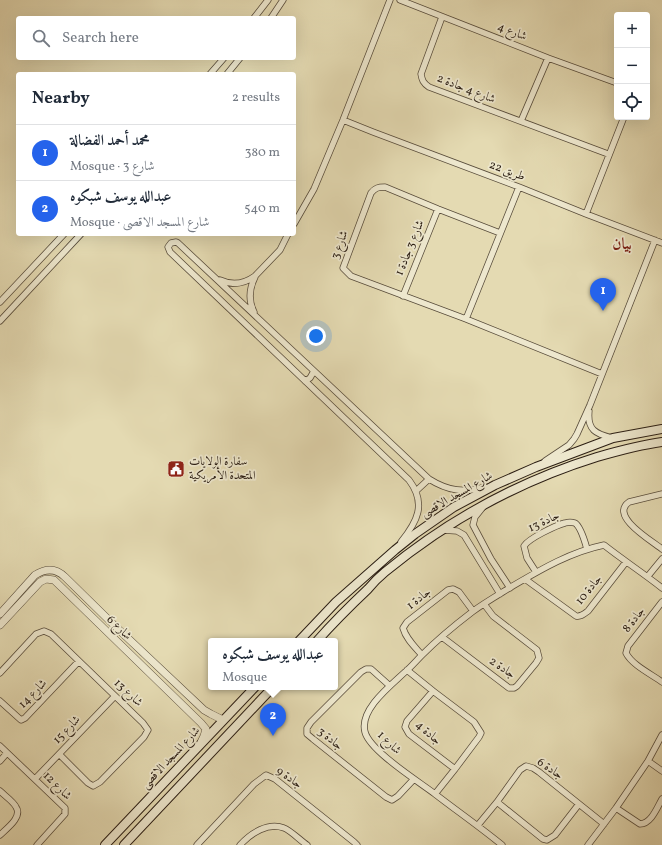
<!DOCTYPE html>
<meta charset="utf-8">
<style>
:root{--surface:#fff;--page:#f2f2f3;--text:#1f2937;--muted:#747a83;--line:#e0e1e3;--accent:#2563eb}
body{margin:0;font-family:Vollkorn,Amiri,serif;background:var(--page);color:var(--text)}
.controls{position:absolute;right:12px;top:12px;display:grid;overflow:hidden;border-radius:4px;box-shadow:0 4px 16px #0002}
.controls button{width:36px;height:36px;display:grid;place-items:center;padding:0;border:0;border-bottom:1px solid var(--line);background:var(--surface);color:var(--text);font:20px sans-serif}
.you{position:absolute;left:316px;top:336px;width:14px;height:14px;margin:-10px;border:3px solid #fff;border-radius:50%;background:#1a73e8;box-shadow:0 0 0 6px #1a73e833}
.badge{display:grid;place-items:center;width:26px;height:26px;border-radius:50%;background:var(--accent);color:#fff;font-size:13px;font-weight:700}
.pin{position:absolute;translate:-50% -33px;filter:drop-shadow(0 1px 2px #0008)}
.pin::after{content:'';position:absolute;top:21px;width:14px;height:12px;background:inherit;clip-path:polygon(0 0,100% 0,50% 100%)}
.popup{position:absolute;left:208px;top:638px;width:130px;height:52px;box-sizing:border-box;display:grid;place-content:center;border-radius:4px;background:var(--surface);filter:drop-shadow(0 1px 3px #0005);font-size:13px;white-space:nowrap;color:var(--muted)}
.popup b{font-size:15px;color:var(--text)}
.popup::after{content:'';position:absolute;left:50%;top:100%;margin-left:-8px;border:8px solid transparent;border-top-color:var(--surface)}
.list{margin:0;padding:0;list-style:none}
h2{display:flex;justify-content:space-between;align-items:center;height:52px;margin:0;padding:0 16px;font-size:17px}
h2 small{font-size:13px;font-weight:400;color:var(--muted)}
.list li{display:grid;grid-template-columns:26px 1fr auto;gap:12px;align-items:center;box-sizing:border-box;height:56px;padding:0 16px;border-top:1px solid var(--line)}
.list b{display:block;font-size:15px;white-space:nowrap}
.list p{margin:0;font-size:13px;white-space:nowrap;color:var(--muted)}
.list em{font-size:13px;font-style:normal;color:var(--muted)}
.icon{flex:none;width:22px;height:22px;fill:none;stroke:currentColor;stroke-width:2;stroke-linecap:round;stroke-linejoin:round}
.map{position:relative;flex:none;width:662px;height:845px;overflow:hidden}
.search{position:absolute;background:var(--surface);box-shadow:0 4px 16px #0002;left:16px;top:16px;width:280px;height:44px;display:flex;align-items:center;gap:10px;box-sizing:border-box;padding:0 14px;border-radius:4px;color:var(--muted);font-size:15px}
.panel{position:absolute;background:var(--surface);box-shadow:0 4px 16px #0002;left:16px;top:72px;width:280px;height:164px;border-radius:4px}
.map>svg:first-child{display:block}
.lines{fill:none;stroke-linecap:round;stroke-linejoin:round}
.minor-casing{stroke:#584c3b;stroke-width:7}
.tertiary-casing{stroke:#584c3b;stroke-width:8}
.secondary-casing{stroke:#2a1d13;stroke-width:10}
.minor{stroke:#ede7cd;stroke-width:5.5}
.tertiary{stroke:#ede7cd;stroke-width:7}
.secondary{stroke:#ede7cd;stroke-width:8}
.labels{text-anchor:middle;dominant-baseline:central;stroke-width:3.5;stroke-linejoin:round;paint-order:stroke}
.street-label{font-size:12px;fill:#2a1d13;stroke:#ede7cd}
.poi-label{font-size:12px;fill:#2a1d13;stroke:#ede7cd;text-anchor:start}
.district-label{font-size:16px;font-weight:bold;fill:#7a1f14;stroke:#ede7cd}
</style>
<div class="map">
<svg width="662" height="845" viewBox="0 0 662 845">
<rect width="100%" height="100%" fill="#e4dab2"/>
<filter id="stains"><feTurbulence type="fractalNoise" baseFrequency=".005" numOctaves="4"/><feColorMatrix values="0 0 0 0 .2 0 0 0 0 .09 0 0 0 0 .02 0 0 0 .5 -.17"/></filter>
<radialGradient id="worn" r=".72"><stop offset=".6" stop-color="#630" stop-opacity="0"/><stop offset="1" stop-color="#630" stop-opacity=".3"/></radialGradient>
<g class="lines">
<g class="minor-casing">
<path id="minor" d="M400 0 548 58 617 83
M442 17 421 74C422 80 423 83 429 87L608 154
M254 18 268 0
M271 18 283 0
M210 74 224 58
M227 74 240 58
M343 120 373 132 519 187 586 214 662 243
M521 121 548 58
M586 214 624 117
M294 224 314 189 343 120 390 0
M500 233 438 209 385 187C378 187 375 188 371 193L343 268 351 276 466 319 602 374
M220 280C233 286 244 284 255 276L280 250 288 234
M403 296 438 209
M0 302 64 234
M254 312C248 300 249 289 255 277
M466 319 519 187
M0 321 81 234
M305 381 310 378 314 371
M589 411C587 430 596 434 612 438
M545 461 569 445 574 439 577 434 590 405 655 240
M416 491 429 479
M662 494 629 502C609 516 652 541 662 549
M483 507 475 517 473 525 491 559 510 588
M443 530 457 531 464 535 500 594
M401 542C417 522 427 504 409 480L170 252 168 247 171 243 176 242 178 243 429 479C448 491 464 493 485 487
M536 572 527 558 524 546C529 538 557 525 565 523 568 522 572 522 575 523 581 527 585 542 587 549
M648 576 662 559
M525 579 576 616C581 617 584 614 588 611L626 562
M662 602 628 646 626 653C632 665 651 674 662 682
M442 637 509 688H514L517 686 536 663 539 658 537 650 493 616 484 604
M422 655C415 647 406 639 403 628L407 622 448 590 453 589 459 592 473 611
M407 670 433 691 474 722 481 733 479 737 455 769 435 794
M0 673 36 634 44 631 51 634 143 723 148 730 144 737 100 782 93 786 88 783 59 754
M390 686 371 669H366L361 672 311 722 307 728V734L313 739 386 797 392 800 398 796 414 779
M433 691 407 721 405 727 409 734 455 769
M0 701 21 720 25 718 79 661
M0 746 65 808V814L37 845
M0 761 7 753
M648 761 662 771
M35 779 115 696
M0 791C4 795 14 802 16 807 23 817 6 829 0 835
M497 802 543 839 547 840 555 835 579 804
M616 808 640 824C651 824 657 808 662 799
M478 825 497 802 520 770 526 766 533 768 539 772 604 824
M197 845 254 784 266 775 275 779 354 842 357 845
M240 845C251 833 268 822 284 828 290 830 301 841 307 845
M502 845C480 827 457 811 435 794 418 781 370 751 365 732 359 710 390 686 405 672 411 667 416 661 422 655 437 640 455 625 472 612 484 603 498 595 511 587 540 570 570 552 604 545 623 560 643 573 662 588
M588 845 616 808 648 761 662 735"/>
</g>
<g class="tertiary-casing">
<path id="tertiary" d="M0 614 35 575C46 568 56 568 65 577L116 627 204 710 211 714 223 720
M0 625 40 582 46 579 54 580 201 723 206 729 204 736 201 742"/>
</g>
<g class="secondary-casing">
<path id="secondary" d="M299 641 336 602 395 550 415 534 454 507 495 485 536 467 613 438 662 429
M317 641C333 623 350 606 368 589 373 583 379 577 385 572 448 520 520 481 597 457 618 451 640 445 662 442
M105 845 255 687
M124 845 273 687"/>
</g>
<use href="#minor" class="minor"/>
<use href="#tertiary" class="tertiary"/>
<use href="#secondary" class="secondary"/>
</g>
<defs>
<g id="civic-square" transform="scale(0.9)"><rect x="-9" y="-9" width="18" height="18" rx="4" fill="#8f2418" stroke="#ede7cd"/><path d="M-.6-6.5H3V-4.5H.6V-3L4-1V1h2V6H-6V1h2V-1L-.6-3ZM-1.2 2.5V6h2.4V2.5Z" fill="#fff"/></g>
</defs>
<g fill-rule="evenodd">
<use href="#civic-square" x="176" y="469"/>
</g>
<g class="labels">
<g class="street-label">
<text transform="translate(512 32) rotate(21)">شارع 4</text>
<text transform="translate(466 89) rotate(21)">شارع 4 جادة 2</text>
<text transform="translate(507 171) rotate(21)">طريق 22</text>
<text transform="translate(340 245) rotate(-71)">شارع 3</text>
<text transform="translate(410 248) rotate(-68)">شارع 3 جادة 1</text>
<text transform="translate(457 495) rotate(-30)">شارع المسجد الاقصى</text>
<text transform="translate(544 522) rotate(-25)">جادة 13</text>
<text transform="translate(589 590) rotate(-51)">جادة 10</text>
<text transform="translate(419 599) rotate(-38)">جادة 1</text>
<text transform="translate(634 620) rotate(-52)">جادة 8</text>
<text transform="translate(119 628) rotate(44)">شارع 6</text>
<text transform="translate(502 668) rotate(34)">جادة 2</text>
<text transform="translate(128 693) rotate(43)">شارع 13</text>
<text transform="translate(33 694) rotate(-46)">شارع 14</text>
<text transform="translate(67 730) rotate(-46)">شارع 15</text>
<text transform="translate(428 733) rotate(41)">جادة 4</text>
<text transform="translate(330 739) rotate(39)">جادة 3</text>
<text transform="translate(389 743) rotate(44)">شارع 1</text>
<text transform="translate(171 758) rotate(-47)">شارع المسجد الاقصى</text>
<text transform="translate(550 769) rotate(34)">جادة 6</text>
<text transform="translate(289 778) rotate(34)">جادة 9</text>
<text transform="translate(57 786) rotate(45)">شارع 12</text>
</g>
<g class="poi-label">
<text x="189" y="462">سفارة الولايات<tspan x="189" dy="14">المتحدة الأمريكية</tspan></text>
</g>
<g class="district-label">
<text x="622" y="245">بيان</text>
</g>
</g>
<rect width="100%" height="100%" filter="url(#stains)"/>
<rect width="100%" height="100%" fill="url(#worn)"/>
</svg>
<div class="controls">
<button>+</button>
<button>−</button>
<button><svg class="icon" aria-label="locate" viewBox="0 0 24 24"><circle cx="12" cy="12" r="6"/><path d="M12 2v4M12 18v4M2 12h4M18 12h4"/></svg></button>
</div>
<div class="you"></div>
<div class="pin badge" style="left:603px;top:311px">1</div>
<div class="pin badge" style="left:273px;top:736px">2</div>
<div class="popup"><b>عبدالله يوسف شبكوه</b>Mosque</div>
<div class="search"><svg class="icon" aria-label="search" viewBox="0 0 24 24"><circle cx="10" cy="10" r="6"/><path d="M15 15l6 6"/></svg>Search here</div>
<section class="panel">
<h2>Nearby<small>2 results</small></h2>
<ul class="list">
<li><span class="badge">1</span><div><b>محمد أحمد الفضالة</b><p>Mosque · شارع 3</p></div><em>380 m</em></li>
<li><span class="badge">2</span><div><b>عبدالله يوسف شبكوه</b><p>Mosque · شارع المسجد الاقصى</p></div><em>540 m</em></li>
</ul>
</section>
</div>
